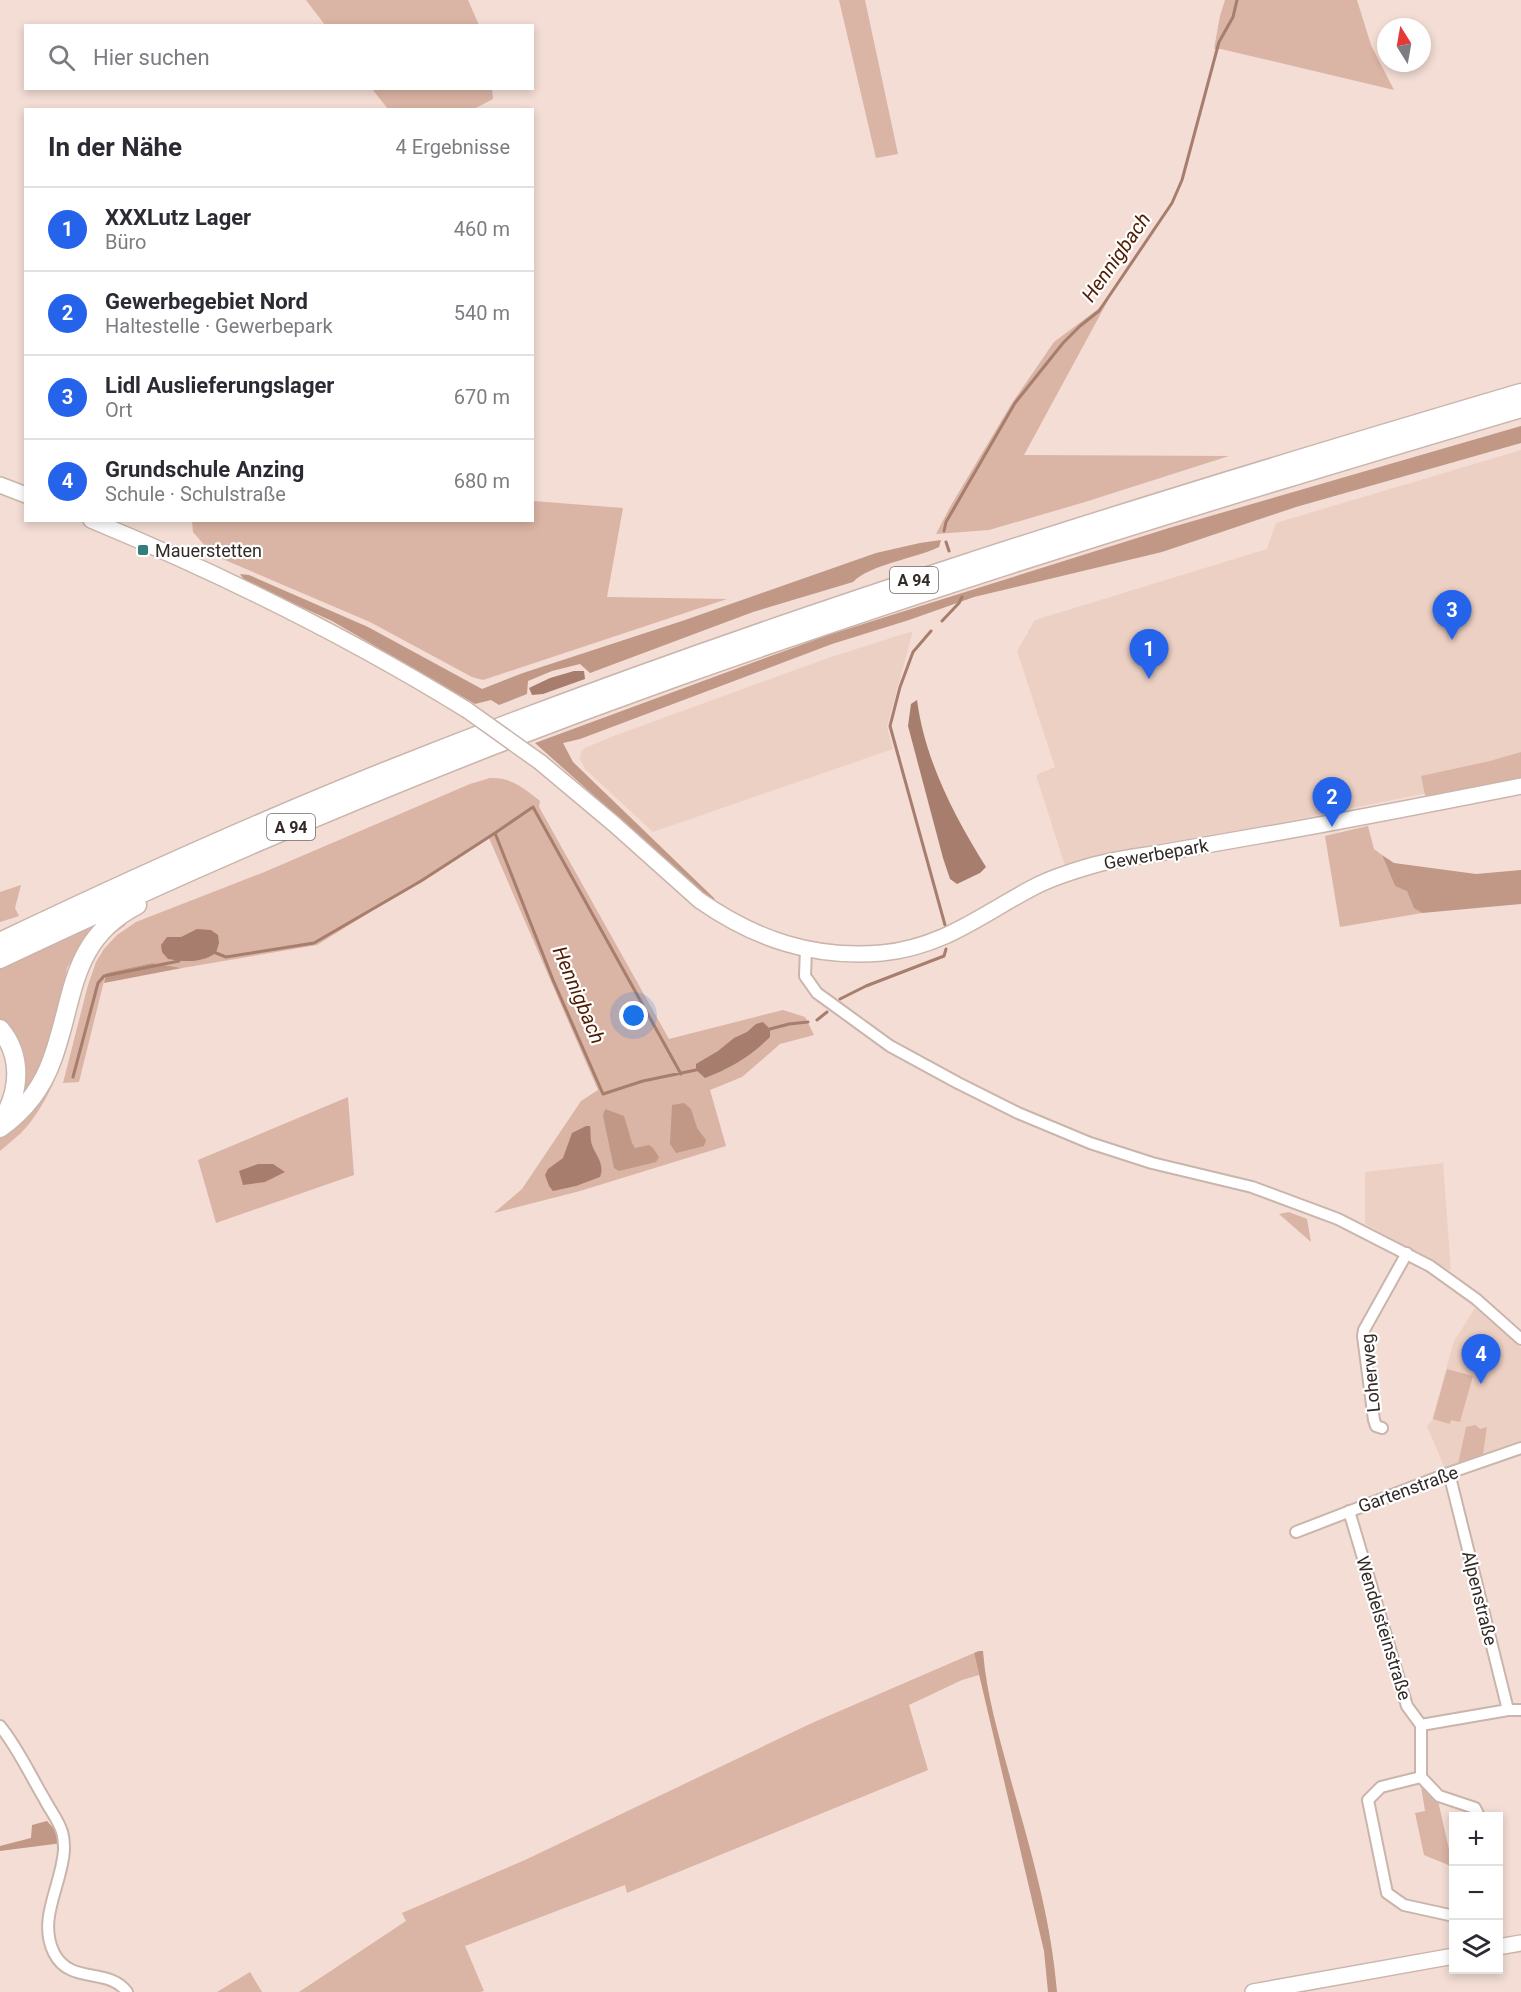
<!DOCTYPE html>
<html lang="de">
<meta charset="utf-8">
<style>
:root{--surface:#fff;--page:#f7f7f7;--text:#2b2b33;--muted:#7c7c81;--line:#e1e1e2;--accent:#2563eb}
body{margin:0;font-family:Roboto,sans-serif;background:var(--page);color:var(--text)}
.controls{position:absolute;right:18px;bottom:18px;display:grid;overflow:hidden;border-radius:0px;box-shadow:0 3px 9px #0003}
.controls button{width:54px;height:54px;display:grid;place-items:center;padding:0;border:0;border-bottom:2px solid var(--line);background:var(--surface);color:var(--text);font:30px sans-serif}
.compass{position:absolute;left:1377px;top:18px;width:54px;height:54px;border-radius:50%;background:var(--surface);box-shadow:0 3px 9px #0003;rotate:349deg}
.you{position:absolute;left:634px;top:1016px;width:21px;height:21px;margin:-15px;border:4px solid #fff;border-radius:50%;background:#1a73e8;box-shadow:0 0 0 9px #1a73e833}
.badge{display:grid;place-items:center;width:39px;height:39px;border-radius:50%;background:var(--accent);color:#fff;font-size:20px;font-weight:700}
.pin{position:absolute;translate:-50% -50px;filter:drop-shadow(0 2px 3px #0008)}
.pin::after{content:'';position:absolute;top:32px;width:21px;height:18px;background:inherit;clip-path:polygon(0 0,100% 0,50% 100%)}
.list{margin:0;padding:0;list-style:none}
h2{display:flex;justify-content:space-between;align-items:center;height:78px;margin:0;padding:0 24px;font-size:26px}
h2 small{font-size:20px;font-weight:400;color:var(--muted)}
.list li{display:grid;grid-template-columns:39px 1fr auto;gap:18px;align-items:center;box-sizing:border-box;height:84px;padding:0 24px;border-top:2px solid var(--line)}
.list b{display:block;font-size:22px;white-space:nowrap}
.list p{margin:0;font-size:20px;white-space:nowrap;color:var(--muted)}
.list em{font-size:20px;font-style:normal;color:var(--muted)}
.icon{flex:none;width:33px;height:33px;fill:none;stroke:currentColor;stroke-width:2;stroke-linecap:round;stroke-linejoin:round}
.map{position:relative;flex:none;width:1521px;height:1992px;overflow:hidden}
.search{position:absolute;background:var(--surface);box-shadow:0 3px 9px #0003;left:24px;top:24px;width:510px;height:66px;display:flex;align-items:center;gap:15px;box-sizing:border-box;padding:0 21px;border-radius:0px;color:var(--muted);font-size:22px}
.panel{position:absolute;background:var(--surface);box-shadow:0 3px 9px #0003;left:24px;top:108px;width:510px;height:414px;border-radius:0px}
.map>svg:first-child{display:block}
.built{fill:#edd0c4}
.green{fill:#dab4a4}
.forest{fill:#c19786}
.water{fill:#a77e6d}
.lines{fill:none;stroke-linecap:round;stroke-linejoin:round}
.stream{stroke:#a77e6d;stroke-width:3}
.street-casing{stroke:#cab5ac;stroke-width:14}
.secondary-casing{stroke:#cab5ac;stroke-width:18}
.highway-casing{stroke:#cab5ac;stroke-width:21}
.street{stroke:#fff;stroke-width:10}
.secondary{stroke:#fff;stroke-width:15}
.highway{stroke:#fff;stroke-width:18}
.secondary-bridge-casing{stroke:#cab5ac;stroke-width:18;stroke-linecap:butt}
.secondary-bridge{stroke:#fff;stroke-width:15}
.poi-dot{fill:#347d7c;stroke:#fff;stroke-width:2}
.labels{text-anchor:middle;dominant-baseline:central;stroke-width:4.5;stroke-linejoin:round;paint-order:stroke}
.shield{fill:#fff;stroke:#706a67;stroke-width:1.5}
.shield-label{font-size:16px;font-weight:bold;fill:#322a26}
.poi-label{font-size:18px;fill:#322a26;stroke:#fff;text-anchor:start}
.street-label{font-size:18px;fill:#322a26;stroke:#fff}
.water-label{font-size:20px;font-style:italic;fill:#501c01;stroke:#fff}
</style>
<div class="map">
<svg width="1521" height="1992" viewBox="0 0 1521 1992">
<rect width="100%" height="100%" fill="#f3ddd4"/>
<path class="built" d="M1521 450V774L1254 828 1115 851 1065 866 1036 775 1055 767 1017 651 1035 620 1267 549 1276 523Z
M913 631 887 727 893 749 653 832 585 769 580 759 581 752 585 748 611 737 828 658Z
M1443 1163 1451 1271 1365 1224V1172Z
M1475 1308 1521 1348V1443L1446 1471 1427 1426 1432 1420 1454 1341Z"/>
<path class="green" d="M306 0H468L479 25H325Z
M839 0H865L898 154 876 158Z
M1225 0H1357L1371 45 1394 90 1221 49H1214L1220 16Z
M372 89H492L493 99 474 109H388Z
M1112 293 1024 455 1229 456 1085 502 989 530 936 534 950 507 1012 403 1054 342 1098 309Z
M533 501 623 508 607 597 727 599 483 680 472 677 370 622 213 555 193 532 192 521 532 520Z
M1521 752V780L1430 797 1425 795 1421 776 1490 761Z
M490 778C511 777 524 788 540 801L539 807 669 1039 783 1010 805 1017 814 1035 780 1044 742 1077 710 1090 726 1146 580 1191 494 1213 522 1189 581 1101 598 1090 489 838 317 945 182 968 152 963 106 973 79 1082 63 1083 88 985 96 962 104 949 117 935 136 922 262 873 470 784Z
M1368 826 1374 849 1382 855 1395 886 1407 890 1414 907 1422 913 1340 927 1325 836Z
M21 885 15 908 19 916 0 922V892Z
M110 915 81 945 67 968 57 1023 48 1054 20 1104 0 1022V967Z
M120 921 126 925C77 956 81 1004 65 1053 56 1080 41 1113 21 1133 14 1139 7 1145 0 1151V1134C38 1106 57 1060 68 1015 73 993 77 969 90 950 98 938 110 929 120 921Z
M348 1097 354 1175 216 1223 198 1160Z
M1289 1212 1307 1219 1311 1242 1279 1214Z
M1447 1369 1473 1376 1460 1422 1451 1420 1450 1424 1433 1419Z
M1475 1425 1480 1429 1487 1427 1483 1454 1458 1464 1466 1427Z
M974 1653 979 1675 962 1680 909 1705 928 1770 627 1893 625 1885 465 1946 484 1991 480 1992H299L406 1921 402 1913 525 1860 812 1723Z
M1421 1786H1425L1433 1797 1438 1801 1453 1867 1424 1855 1415 1813 1425 1811Z
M250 1972 262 1992H217Z"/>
<path class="forest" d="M1521 426V443L1296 507 1162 552 974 597 909 620 832 644 580 739 563 743 573 762 715 899 712 901 535 743 828 635 1169 528Z
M941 540 939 547C914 559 871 564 853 582L753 612 590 673 580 664 552 671 528 681 527 694 499 705 491 700 475 704 332 621 245 581 240 574 249 575 368 627 482 689 523 673 685 620 876 553 920 543Z
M1382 855 1394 863 1476 874 1521 870V904L1422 913 1414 908 1407 891 1395 886Z
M152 963 182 968 104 983 106 973Z
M684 1103 691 1109 697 1128 706 1140 704 1146 676 1153 670 1144 672 1105Z
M605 1109 624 1116 632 1143 635 1148 649 1145 653 1148 659 1157 656 1162 619 1171 614 1168 603 1116Z
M979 1651H983C986 1693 999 1736 1010 1777 1030 1848 1051 1917 1057 1992H1048L1044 1951 974 1653Z
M47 1821 55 1830 62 1843 0 1851V1846L31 1838 32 1825Z"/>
<path class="water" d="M574 671H584L585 679 543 694 532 695 529 688 550 678Z
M917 700C925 760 954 816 986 867L980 873 957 884 950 879 943 858 908 726 911 704Z
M197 929 211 930 218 935 219 943 216 953C202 963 184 962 168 959L162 952 161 945 167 937H181Z
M763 1022 770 1029V1037C751 1056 731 1068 705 1078L696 1070V1064L718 1051 734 1038 747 1032 756 1024Z
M586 1126H590C591 1132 590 1139 592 1145 596 1156 605 1164 600 1177L576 1186 553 1191 549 1186 545 1175 548 1169 563 1158 572 1133Z
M258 1164H273L285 1172 265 1182 243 1185 239 1171Z"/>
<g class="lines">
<path class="stream" d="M944 531 946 522 1015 403 1063 343 1080 326 1099 311 1172 203 1182 180 1219 42 1233 17 1237 0
M946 542 949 551
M942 621 959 603 962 597
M931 631 913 652 900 687 890 726 945 925
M495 833 533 807 681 1074
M216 953 226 957 314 943 421 881 495 833 553 980 603 1094 643 1081 696 1070
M840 999 866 986 944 956 946 949
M817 1020 827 1012
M770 1029 789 1024 808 1022
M73 1077 98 983 104 976 179 961"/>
<g class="street-casing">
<path id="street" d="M806 949 805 976 817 993 890 1046 958 1083 1018 1113 1090 1143 1152 1163 1252 1187 1338 1219 1430 1266 1476 1299 1521 1339
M1382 1428 1376 1426 1374 1420 1363 1336 1364 1330 1407 1253
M1449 1473 1508 1710
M1349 1511 1407 1706 1421 1725 1508 1710H1521
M1296 1532 1449 1473 1521 1448
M1421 1725V1777L1439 1796 1475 1808 1479 1816
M0 1726C18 1748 30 1775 45 1800 50 1810 59 1821 62 1832 64 1838 64 1845 64 1850 62 1885 37 1919 54 1953 70 1985 109 1967 127 1992
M1421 1777 1381 1787 1368 1800 1387 1893 1404 1905 1454 1916"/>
</g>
<g class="secondary-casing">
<path id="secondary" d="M0 485 26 495
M91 520C221 574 347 636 467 710
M540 762 614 824 699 900C755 939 813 959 882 953 944 947 982 914 1034 887 1053 877 1073 871 1094 865 1115 859 1138 856 1160 853 1195 847 1229 841 1263 835 1349 820 1435 803 1521 786
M1498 1947 1521 1943
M1253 1992 1454 1956"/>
</g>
<g class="highway-casing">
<path id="highway" d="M0 942C130 880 261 821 394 768 763 622 1141 505 1521 393
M0 959C220 854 446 759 676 677 954 578 1237 492 1521 408
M0 1029C23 1056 20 1093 1 1122
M0 1128C24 1111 42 1088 52 1060 75 998 69 940 137 905"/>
</g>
<use href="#street" class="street"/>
<use href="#secondary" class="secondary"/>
<use href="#highway" class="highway"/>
<g class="secondary-bridge-casing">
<path id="secondary-bridge" d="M467 710 540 762"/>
</g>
<use href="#secondary-bridge" class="secondary-bridge"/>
</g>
<rect class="poi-dot" x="137" y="544" width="12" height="12" rx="3"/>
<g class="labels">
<g class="shield">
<rect x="890" y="567" width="48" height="26" rx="4.5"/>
<rect x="267" y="814" width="48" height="26" rx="4.5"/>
</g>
<g class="shield-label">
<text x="914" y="580">A 94</text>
<text x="291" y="827">A 94</text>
</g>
<g class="poi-label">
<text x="155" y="550">Mauerstetten</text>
</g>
<g class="street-label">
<text transform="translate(1156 854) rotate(-10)">Gewerbepark</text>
<text transform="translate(1370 1373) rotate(-95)">Loherweg</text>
<text transform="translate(1408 1489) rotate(-20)">Gartenstraße</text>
<text transform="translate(1480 1598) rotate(76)">Alpenstraße</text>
<text transform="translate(1384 1628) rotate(73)">Wendelsteinstraße</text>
</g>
<g class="water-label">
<text transform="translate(1116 257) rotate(-55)">Hennigbach</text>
<text transform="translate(579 995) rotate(67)">Hennigbach</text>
</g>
</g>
</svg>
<div class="controls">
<button>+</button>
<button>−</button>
<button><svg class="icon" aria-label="layers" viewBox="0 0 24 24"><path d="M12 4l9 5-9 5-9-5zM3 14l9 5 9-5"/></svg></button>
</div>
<svg class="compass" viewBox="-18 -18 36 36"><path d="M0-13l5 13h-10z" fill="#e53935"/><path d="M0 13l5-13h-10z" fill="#7c7c81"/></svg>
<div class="you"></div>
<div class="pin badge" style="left:1149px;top:679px">1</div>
<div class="pin badge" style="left:1332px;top:827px">2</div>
<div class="pin badge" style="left:1452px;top:640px">3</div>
<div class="pin badge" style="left:1481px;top:1384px">4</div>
<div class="search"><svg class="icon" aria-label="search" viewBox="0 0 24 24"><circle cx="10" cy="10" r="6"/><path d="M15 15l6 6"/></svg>Hier suchen</div>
<section class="panel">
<h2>In der Nähe<small>4 Ergebnisse</small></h2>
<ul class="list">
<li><span class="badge">1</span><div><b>XXXLutz Lager</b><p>Büro</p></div><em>460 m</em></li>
<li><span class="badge">2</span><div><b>Gewerbegebiet Nord</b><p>Haltestelle · Gewerbepark</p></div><em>540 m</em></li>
<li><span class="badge">3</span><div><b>Lidl Auslieferungslager</b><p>Ort</p></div><em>670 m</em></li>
<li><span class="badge">4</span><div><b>Grundschule Anzing</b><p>Schule · Schulstraße</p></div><em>680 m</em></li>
</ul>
</section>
</div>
